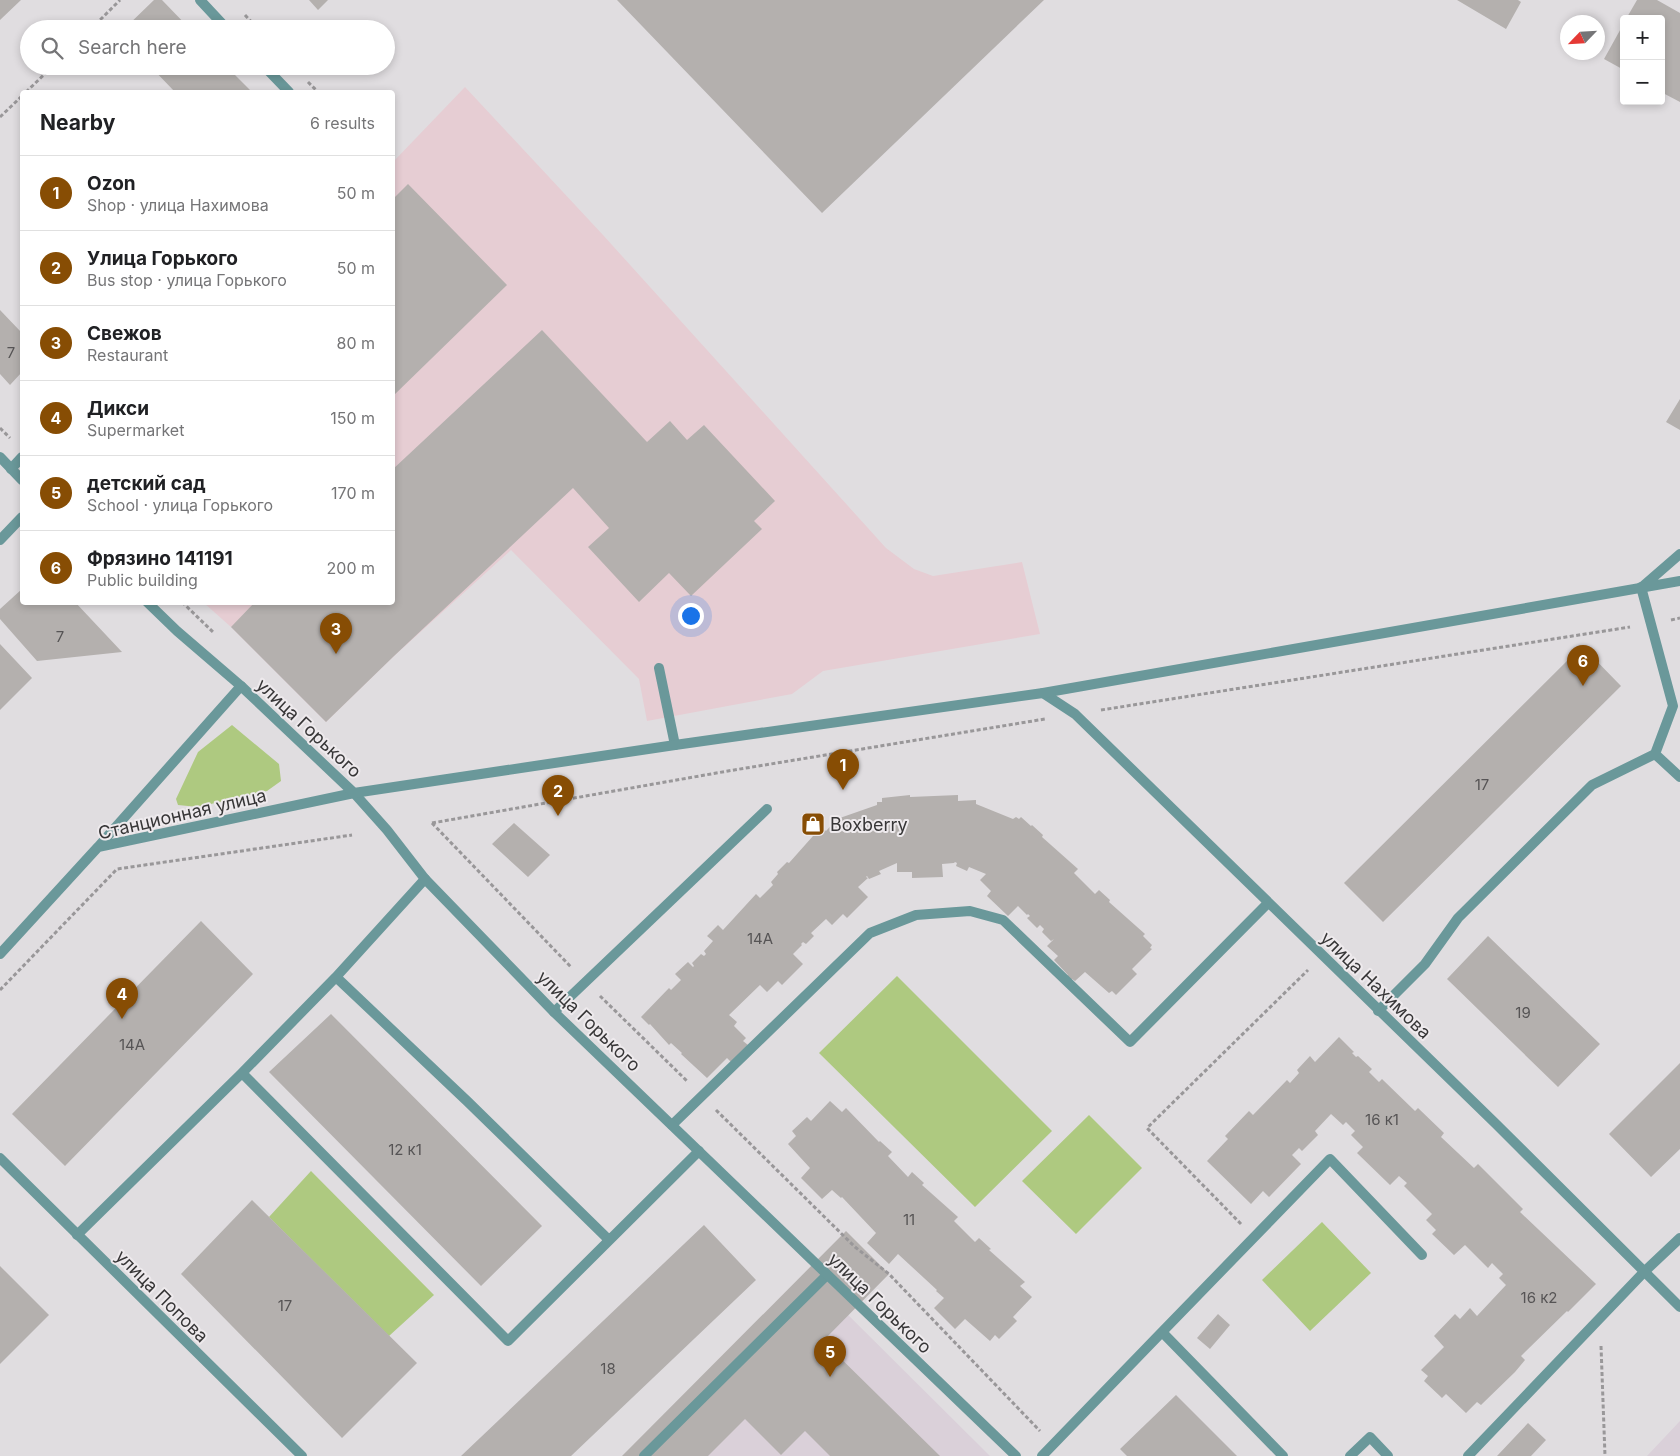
<!DOCTYPE html>
<meta charset="utf-8">
<style>
:root{--surface:#fff;--page:#f6f6f6;--text:#202124;--muted:#757577;--line:#e0e0e0;--accent:#874d04}
body{margin:0;font-family:Inter,sans-serif;background:var(--page);color:var(--text)}
.controls{position:absolute;right:15px;top:15px;display:grid;overflow:hidden;border-radius:5px;box-shadow:0 2px 8px #0003}
.controls button{width:45px;height:45px;display:grid;place-items:center;padding:0;border:0;border-bottom:1px solid var(--line);background:var(--surface);color:var(--text);font:25px sans-serif}
.compass{position:absolute;left:1560px;top:15px;width:45px;height:45px;border-radius:50%;background:var(--surface);box-shadow:0 2px 8px #0003;rotate:245deg}
.you{position:absolute;left:690px;top:615px;width:18px;height:18px;margin:-12px;border:4px solid #fff;border-radius:50%;background:#1a73e8;box-shadow:0 0 0 8px #1a73e833}
.badge{display:grid;place-items:center;width:32px;height:32px;border-radius:50%;background:var(--accent);color:#fff;font-size:16px;font-weight:700}
.pin{position:absolute;translate:-50% -41px;filter:drop-shadow(0 1px 2px #0008)}
.pin::after{content:'';position:absolute;top:26px;width:18px;height:15px;background:inherit;clip-path:polygon(0 0,100% 0,50% 100%)}
.list{margin:0;padding:0;list-style:none}
h2{display:flex;justify-content:space-between;align-items:center;height:65px;margin:0;padding:0 20px;font-size:21px}
h2 small{font-size:16px;font-weight:400;color:var(--muted)}
.list li{display:grid;grid-template-columns:32px 1fr auto;gap:15px;align-items:center;box-sizing:border-box;height:75px;padding:0 20px;border-top:1px solid var(--line)}
.list b{display:block;font-size:19px;white-space:nowrap}
.list p{margin:0;font-size:16px;white-space:nowrap;color:var(--muted)}
.list em{font-size:16px;font-style:normal;color:var(--muted)}
.icon{flex:none;width:28px;height:28px;fill:none;stroke:currentColor;stroke-width:2;stroke-linecap:round;stroke-linejoin:round}
.map{position:relative;flex:none;width:1680px;height:1456px;overflow:hidden}
.search{position:absolute;background:var(--surface);box-shadow:0 2px 8px #0003;left:20px;top:20px;width:375px;height:55px;display:flex;align-items:center;gap:12px;box-sizing:border-box;padding:0 18px;border-radius:28px;color:var(--muted);font-size:19px}
.panel{position:absolute;background:var(--surface);box-shadow:0 2px 8px #0003;left:20px;top:90px;width:375px;height:515px;border-radius:5px}
.map>svg:first-child{display:block}
.industrial{fill:#e6cdd3}
.built{fill:#dad0d9}
.green{fill:#aec980}
.building{fill:#b4b0ae}
.lines{fill:none;stroke-linecap:round;stroke-linejoin:round}
.path{stroke:#999799;stroke-width:3;stroke-dasharray:4 2.5;stroke-linecap:butt}
.service{stroke:#6a989a;stroke-width:10}
.minor{stroke:#6a989a;stroke-width:10}
.tertiary{stroke:#6a989a;stroke-width:10}
.labels{text-anchor:middle;dominant-baseline:central;stroke-width:4;stroke-linejoin:round;paint-order:stroke}
.number-label{font-size:15px;fill:#565455}
.street-label{font-size:18px;fill:#373637;stroke:#eeeaed}
.poi-label{font-size:18px;fill:#373637;stroke:#eeeaed;text-anchor:start}
</style>
<div class="map">
<svg width="1680" height="1456" viewBox="0 0 1680 1456">
<rect width="100%" height="100%" fill="#e0dde0"/>
<path class="industrial" d="M465 87 603 235 886 548 914 569 933 576 1022 562 1040 634 823 671 792 694 647 721 639 679 511 550 394 656 326 722 231 627 204 603 392 602 393 162Z"/>
<path class="built" d="M830 1297 990 1456H670Z
M1680 1421V1456H1647Z"/>
<path class="green" d="M232 725 279 764 281 781 267 791 198 807 178 805 176 799 198 752Z
M897 976 1052 1131 975 1207 819 1053Z
M1089 1115 1142 1168 1076 1234 1022 1181Z
M311 1171 434 1295 389 1336 269 1217Z
M1322 1222 1371 1273 1310 1331 1262 1280Z"/>
<path class="building" d="M0 0H21L0 20Z
M154 0H162L190 29H124Z
M309 0H328L318 10Z
M617 0H1044L822 213Z
M1457 0H1518L1521 2 1506 29Z
M1637 0H1657L1680 13V102L1661 92V19H1626Z
M1624 23V70L1604 59Z
M150 66H226L252 92H175Z
M408 184 507 285 392 397V200Z
M0 310 21 332 22 331V372L10 385 0 374Z
M542 330 647 442 670 421 687 440 704 425 775 501 754 521 762 529 691 596 669 573 639 602 588 547 609 528 573 488 394 656 326 722 231 627 255 602H392V470Z
M1680 399V430L1666 422Z
M22 589V602H75L122 652 37 661 0 619V609Z
M0 644 32 678 0 710Z
M1582 646 1621 686 1383 922 1344 883Z
M910 795V797L958 795V801L976 800V804L1013 819 1016 817 1019 819 1021 817 1031 826 1032 825 1043 835 1042 837 1078 869 1074 873 1095 894 1099 890 1110 900 1109 902 1145 934 1143 936 1152 945 1150 948 1152 949 1132 969 1137 974 1116 995 1112 991 1109 993 1085 972 1075 981 1072 979 1071 981 1066 977 1068 975 1054 960 1058 956 1047 946 1054 939 1051 941 1042 932 1044 929 1040 925 1037 928 1027 918 1030 916 1028 914 1027 915 1018 906 1008 916 987 896 991 891 980 880 986 874 969 867 967 871 956 866 957 863 955 862 954 863 942 864 943 877 912 878V872H897V863L879 871 881 874 869 879 867 876 866 877 868 878 858 887 868 897 847 918 843 914 832 925 826 919 811 933 814 936 806 944 803 942 801 944 802 945 793 954 803 964 782 985 778 981 767 992 760 985 729 1015 737 1022 734 1026 746 1038 743 1041 748 1045 731 1062 727 1058 707 1078 681 1054 682 1053 671 1043 669 1045 650 1024 649 1025 641 1017 669 988 671 990 681 980 675 974 688 962 693 967 694 966 692 963 701 954 704 956 706 954 704 951 713 941 707 936 718 925 723 930 756 894 760 898 773 885 771 882 778 874 777 872 787 862 789 863 821 827 826 831 837 819 877 805V802H882V798Z
M514 823 550 855 528 877 492 844Z
M201 921 253 974 65 1166 12 1114Z
M1488 936 1600 1044 1558 1087 1447 979Z
M331 1014 542 1226 481 1286 269 1072Z
M1339 1037 1354 1052 1352 1053 1356 1057 1358 1056 1372 1069 1369 1072 1379 1082 1382 1079 1415 1111 1418 1108 1444 1133 1441 1137 1474 1168 1478 1164 1523 1209 1520 1212 1596 1284 1568 1312 1567 1311 1521 1356 1525 1360 1515 1372 1481 1405 1477 1402 1466 1413 1446 1394 1442 1398 1424 1381 1428 1376 1421 1370 1444 1347 1434 1336 1455 1314 1460 1319 1470 1308 1477 1316 1506 1285 1499 1278 1503 1274 1492 1263 1488 1268 1465 1245 1454 1255 1432 1234 1436 1230 1426 1220 1432 1214 1404 1186 1407 1183 1399 1176 1390 1185 1357 1153 1363 1147 1351 1135 1355 1131 1346 1122 1343 1125 1331 1114 1315 1131 1318 1135 1302 1151 1299 1148 1292 1155 1301 1164 1269 1197 1263 1191 1251 1204 1207 1161 1228 1139 1225 1136 1249 1111 1253 1115 1287 1080 1290 1083 1299 1073 1297 1070 1310 1056 1315 1062Z
M1680 1063V1149L1651 1177 1609 1134Z
M830 1101 842 1112 846 1108 879 1142 880 1141 892 1152 888 1156 908 1177 912 1172 924 1183 922 1185 958 1217 954 1221 975 1242 979 1238 991 1249 989 1250 1025 1282 1020 1286 1032 1297 1013 1317 1017 1321 999 1339 995 1335 990 1341 965 1319 955 1329 934 1308 944 1298 936 1291 937 1290 898 1254 889 1264 867 1243 876 1233 842 1197 841 1198 832 1190 822 1199 801 1178 810 1168 788 1144 796 1136 792 1131 807 1117 811 1121Z
M252 1200 417 1363 342 1438 181 1274Z
M704 1225 756 1280 571 1456H461Z
M846 1231 889 1274 823 1341 940 1456H830L805 1431 781 1455 745 1419 708 1456H622Z
M0 1266 49 1315 0 1364Z
M1218 1314 1230 1325 1210 1349 1197 1338Z
M1176 1395 1237 1456H1127L1120 1449Z
M1528 1423 1546 1440 1531 1456H1497Z"/>
<g class="lines">
<path class="path" d="M245 15 258 29
M91 29 120 0
M308 82 318 92
M26 92 53 66
M0 117 22 96
M0 428 10 438
M182 602 213 632
M1671 620 1680 618
M1101 710 1630 627
M432 823 728 771 1045 719
M432 823 571 967
M0 990 117 869 352 835
M600 996 687 1081
M716 1110 855 1247 889 1274 1040 1431
M1241 1224 1147 1128 1308 970
M1601 1346 1605 1456"/>
<path class="service" d="M11 469 22 457
M0 540 22 517
M1641 587 1673 706 1655 754 1680 777
M659 668 675 745
M425 879 336 977 242 1073 508 1341 699 1151
M336 977 467 1101 608 1239
M1378 1011 1425 964 1458 918 1592 785 1655 754
M554 1012 767 809
M672 1125 870 933 916 915 970 911 1003 920 1130 1042 1268 903
M77 1235 242 1073
M1162 1332 1330 1159 1422 1255
M644 1456 827 1275
M1042 1456 1162 1332 1283 1456
M1350 1456 1370 1437 1388 1456
M1468 1456 1644 1272 1680 1238"/>
<path class="minor" d="M200 0 227 29
M264 66 289 92
M1043 693 1075 714 1495 1123 1680 1307
M98 847 241 686
M0 954 98 847 354 793 387 830 425 879 554 1012 1016 1456
M0 1158 302 1456"/>
<path class="tertiary" d="M0 457 22 480
M1642 587 1680 554
M147 602 177 631 241 686 354 793 675 745 1043 693 1680 581"/>
</g>
<defs>
<g id="shop-square" transform="scale(1.25)"><rect x="-9" y="-9" width="18" height="18" rx="4" fill="#874d04" stroke="#eeeaed"/><path d="M-5-2.5h2.3a2.7 3.5 0 0 1 5.4 0H5L5.5 6h-11ZM-1.5-2.5h3a1.5 2.3 0 0 0-3 0Z" fill="#fff"/></g>
</defs>
<g fill-rule="evenodd">
<use href="#shop-square" x="813" y="824"/>
</g>
<g class="labels">
<g class="number-label">
<text x="11" y="352">7</text>
<text x="60" y="636">7</text>
<text x="1482" y="784">17</text>
<text x="760" y="938">14А</text>
<text x="1523" y="1012">19</text>
<text x="132" y="1044">14А</text>
<text x="1382" y="1119">16 к1</text>
<text x="405" y="1149">12 к1</text>
<text x="909" y="1219">11</text>
<text x="1539" y="1297">16 к2</text>
<text x="285" y="1305">17</text>
<text x="608" y="1368">18</text>
</g>
<g class="street-label">
<text transform="translate(309 728) rotate(43)">улица Горького</text>
<text transform="translate(182 814) rotate(-13)">Станционная улица</text>
<text transform="translate(1376 985) rotate(44)">улица Нахимова</text>
<text transform="translate(589 1021) rotate(44)">улица Горького</text>
<text transform="translate(162 1296) rotate(45)">улица Попова</text>
<text transform="translate(880 1303) rotate(44)">улица Горького</text>
</g>
<g class="poi-label">
<text x="830" y="824">Boxberry</text>
</g>
</g>
</svg>
<div class="controls">
<button>+</button>
<button>−</button>
</div>
<svg class="compass" viewBox="-18 -18 36 36"><path d="M0-13l5 13h-10z" fill="#e53935"/><path d="M0 13l5-13h-10z" fill="#757577"/></svg>
<div class="you"></div>
<div class="pin badge" style="left:843px;top:790px">1</div>
<div class="pin badge" style="left:558px;top:816px">2</div>
<div class="pin badge" style="left:336px;top:654px">3</div>
<div class="pin badge" style="left:122px;top:1019px">4</div>
<div class="pin badge" style="left:830px;top:1377px">5</div>
<div class="pin badge" style="left:1583px;top:686px">6</div>
<div class="search"><svg class="icon" aria-label="search" viewBox="0 0 24 24"><circle cx="10" cy="10" r="6"/><path d="M15 15l6 6"/></svg>Search here</div>
<section class="panel">
<h2>Nearby<small>6 results</small></h2>
<ul class="list">
<li><span class="badge">1</span><div><b>Ozon</b><p>Shop · улица Нахимова</p></div><em>50 m</em></li>
<li><span class="badge">2</span><div><b>Улица Горького</b><p>Bus stop · улица Горького</p></div><em>50 m</em></li>
<li><span class="badge">3</span><div><b>Свежов</b><p>Restaurant</p></div><em>80 m</em></li>
<li><span class="badge">4</span><div><b>Дикси</b><p>Supermarket</p></div><em>150 m</em></li>
<li><span class="badge">5</span><div><b>детский сад</b><p>School · улица Горького</p></div><em>170 m</em></li>
<li><span class="badge">6</span><div><b>Фрязино 141191</b><p>Public building</p></div><em>200 m</em></li>
</ul>
</section>
</div>
